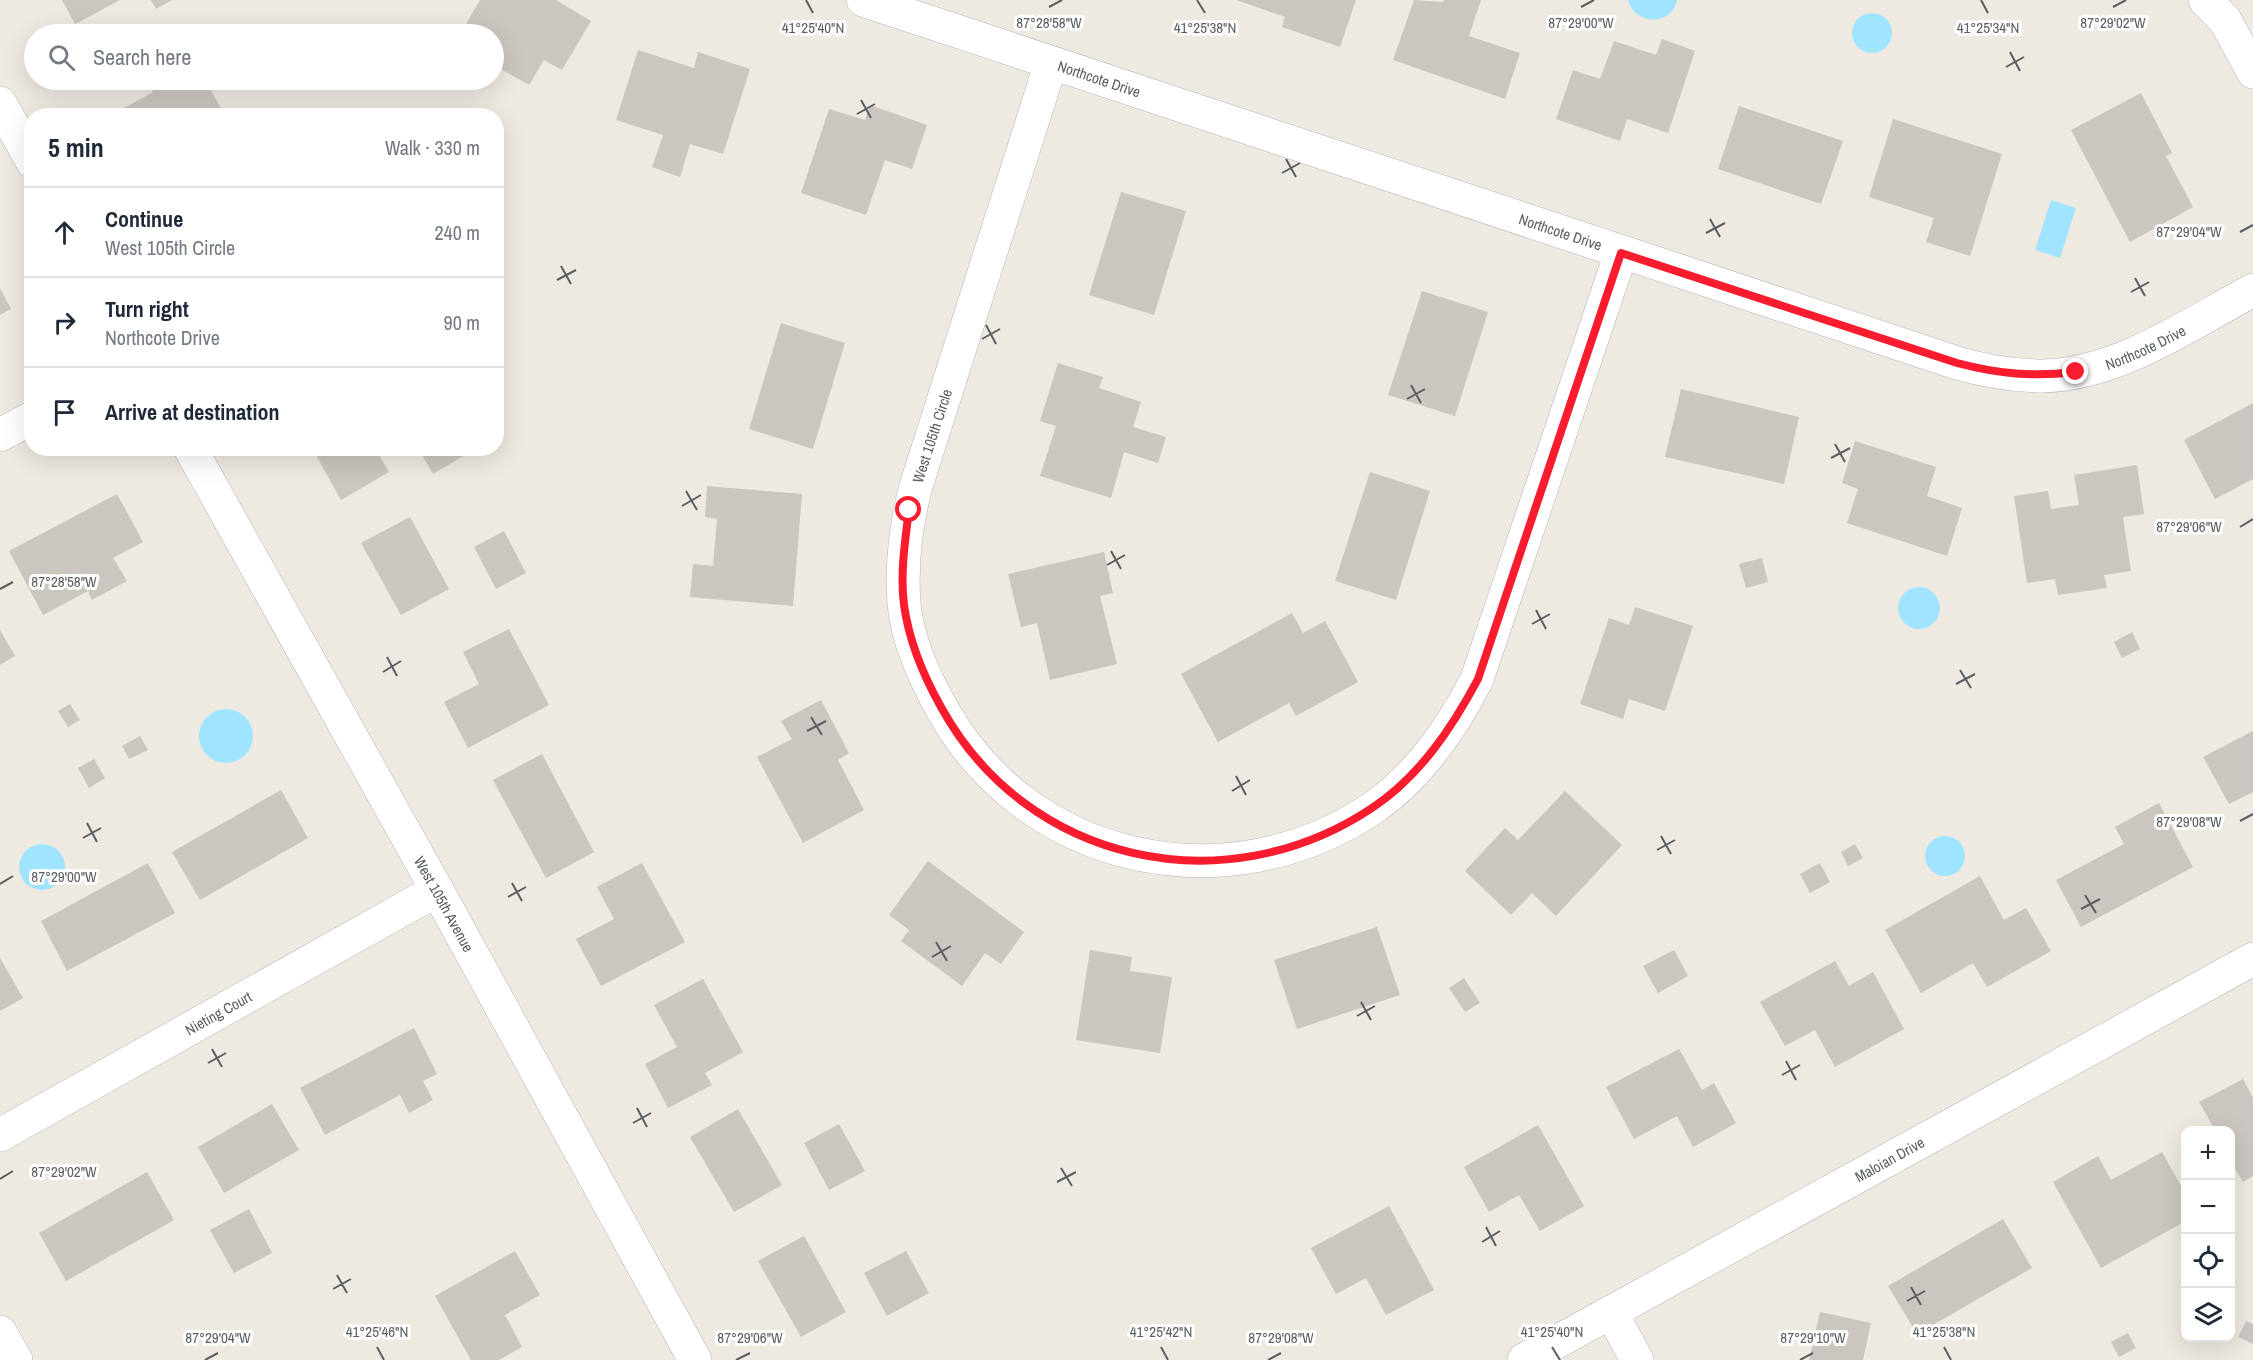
<!DOCTYPE html>
<meta charset="utf-8">
<style>
:root{--surface:#fff;--page:#f2f2f3;--text:#1f2937;--muted:#747a83;--line:#e0e1e3}
body{margin:0;font-family:"Archivo Narrow",sans-serif;background:var(--page);color:var(--text)}
.controls{position:absolute;right:18px;bottom:18px;display:grid;overflow:hidden;border-radius:12px;box-shadow:0 6px 24px #0002}
.controls button{width:54px;height:54px;display:grid;place-items:center;padding:0;border:0;border-bottom:2px solid var(--line);background:var(--surface);color:var(--text);font:30px sans-serif}
.stop{position:absolute;width:18px;height:18px;margin:-14px;border:4px solid #f81c2e;border-radius:50%;background:#fff}
.stop.end{background:#f81c2e;border-color:#fff;box-shadow:0 2px 6px #0008}
.list{margin:0;padding:0;list-style:none}
h2{display:flex;justify-content:space-between;align-items:center;height:78px;margin:0;padding:0 24px;font-size:26px}
h2 small{font-size:20px;font-weight:400;color:var(--muted)}
.list li{display:grid;grid-template-columns:39px 1fr auto;gap:18px;align-items:center;box-sizing:border-box;height:90px;padding:0 24px;border-top:2px solid var(--line)}
.list b{display:block;font-size:22px;white-space:nowrap}
.list p{margin:0;font-size:20px;white-space:nowrap;color:var(--muted)}
.list em{font-size:20px;font-style:normal;color:var(--muted)}
.icon{flex:none;width:33px;height:33px;fill:none;stroke:currentColor;stroke-width:2;stroke-linecap:round;stroke-linejoin:round}
.map{position:relative;flex:none;width:2253px;height:1360px;overflow:hidden}
.search{position:absolute;background:var(--surface);box-shadow:0 6px 24px #0002;left:24px;top:24px;width:480px;height:66px;display:flex;align-items:center;gap:15px;box-sizing:border-box;padding:0 21px;border-radius:33px;color:var(--muted);font-size:22px}
.panel{position:absolute;background:var(--surface);box-shadow:0 6px 24px #0002;left:24px;top:108px;width:480px;height:348px;border-radius:24px}
.map>svg:first-child{display:block}
.water{fill:#a0e4ff}
.building{fill:#cbc6c0}
.lines{fill:none;stroke-linecap:round;stroke-linejoin:round}
.street-casing{stroke:#b2b6ba;stroke-width:34}
.street{stroke:#fff;stroke-width:33}
.route{stroke:#f81c2e;stroke-width:8}
.ticks{fill:none;stroke:#595f63;stroke-width:2}
.labels{text-anchor:middle;dominant-baseline:central;stroke-width:6;stroke-linejoin:round;paint-order:stroke}
.street-label{font-size:15px;fill:#595f63;stroke:#fff}
.ticks-label{font-size:15px;text-anchor:middle;fill:#595f63;stroke:#fff;stroke-width:6;stroke-linejoin:round;paint-order:stroke}
</style>
<div class="map">
<svg width="2253" height="1360" viewBox="0 0 2253 1360">
<rect width="100%" height="100%" fill="#eee9e1"/>
<path class="water" d="M1628 0H1677C1672 27 1634 25 1628 0Z
M1852 33a20 20 0 1 1 40 0a20 20 0 1 1-40 0Z
M2051 200 2076 208 2060 258 2035 250Z
M1898 608a21 21 0 1 1 42 0a21 21 0 1 1-42 0Z
M199 736a27 27 0 1 1 54 0a27 27 0 1 1-54 0Z
M1925 856a20 20 0 1 1 40 0a20 20 0 1 1-40 0Z
M19 867a23 23 0 1 1 46 0a23 23 0 1 1-46 0Z"/>
<path class="building" d="M62 0H120L75 24Z
M151 0H172L156 9Z
M480 0H556L591 21 562 70 544 60 529 85 494 65V34H460Z
M1236 0H1356L1340 47 1282 27 1285 17Z
M1414 0 1443 2 1444 0H1481L1469 36 1520 53 1505 99 1393 60Z
M1662 39 1695 51 1668 133 1627 119 1620 141 1556 119 1573 70 1600 79 1614 41 1656 55Z
M638 50 694 68 698 52 750 69 723 154 690 144 680 177 652 167 663 135 616 120Z
M146 80H205L223 112 216 116H119L117 112 153 92Z
M2141 93 2172 153 2166 156 2193 207 2130 242 2071 130Z
M870 105 927 125 912 169 885 160 866 215 801 193 829 109 865 120Z
M1739 106 1843 141 1821 204 1718 169Z
M1893 119 2002 154 1970 256 1926 242 1934 218 1869 197Z
M1121 192 1186 211 1154 315 1089 295Z
M0 288 11 309 0 315Z
M1422 291 1488 312 1455 416 1388 395Z
M781 323 845 343 813 449 749 429Z
M1058 363 1103 377 1099 388 1141 402 1133 427 1166 437 1158 463 1124 452 1111 498 1040 476 1056 426 1040 421Z
M1681 389 1799 417 1784 484 1665 457Z
M2253 403V479L2215 499 2184 440Z
M1855 441 1936 467 1927 496 1962 508 1947 556 1847 523 1858 489 1842 483Z
M312 448H375L389 472 341 500Z
M418 448H477L433 474Z
M2137 465 2144 514 2123 517 2131 571 2104 575 2107 588 2058 595 2055 579 2027 583 2014 496 2048 491 2051 509 2079 505 2074 475Z
M1370 472 1430 491 1396 600 1335 581Z
M707 486 802 494 793 606 690 597 693 564 713 566 717 519 705 517Z
M117 494 143 542 113 558 127 581 92 600 88 591 43 615 9 551Z
M410 517 449 589 401 615 361 543Z
M504 531 526 573 496 589 474 547Z
M1104 552 1113 593 1100 596 1117 664 1050 680 1037 623 1021 627 1008 574Z
M1762 558 1768 582 1746 588 1739 564Z
M1635 607 1693 626 1665 711 1629 699 1623 719 1580 704 1609 618 1629 625Z
M1292 613 1303 633 1325 621 1358 682 1296 716 1289 703 1218 742 1181 674Z
M509 629 549 705 468 748 444 702 479 684 463 652Z
M0 630 15 656 0 665Z
M2132 632 2140 649 2122 658 2114 642Z
M821 700 849 753 838 760 864 810 803 843 757 757 792 739 781 721Z
M70 704 80 720 68 727 58 711Z
M2253 731V792L2229 804 2203 757Z
M140 736 148 750 129 759 122 746Z
M542 754 594 852 546 878 493 780Z
M94 759 105 778 89 788 78 768Z
M281 790 308 838 200 900 172 852Z
M1565 791 1622 845 1556 916 1532 893 1511 915 1465 871 1505 828 1518 840Z
M2159 803 2193 867 2081 927 2056 880 2124 844 2115 827Z
M1855 844 1863 858 1848 866 1841 852Z
M928 861 1024 932 1001 964 985 953 962 986 901 941 909 930 889 915Z
M148 863 175 913 67 971 41 921Z
M642 863 685 942 601 986 576 939 614 919 597 887Z
M1820 863 1830 882 1810 893 1800 874Z
M1980 876 2004 920 2026 908 2051 951 1987 987 1973 963 1921 993 1885 930Z
M1377 927 1400 995 1297 1029 1274 960Z
M1090 950 1132 957 1130 971 1172 977 1160 1053 1076 1040Z
M1674 950 1688 976 1658 993 1643 966Z
M0 958 23 998 0 1011Z
M1835 961 1849 986 1873 972 1904 1029 1835 1067 1815 1030 1785 1046 1760 1002Z
M1464 978 1480 1003 1465 1012 1449 988Z
M703 979 743 1052 705 1073 712 1085 668 1108 645 1064 677 1047 654 1005Z
M414 1028 437 1074 423 1081 433 1100 409 1113 400 1095 325 1135 300 1088Z
M1679 1049 1702 1090 1714 1083 1736 1123 1693 1147 1677 1116 1634 1139 1606 1087Z
M2243 1079 2253 1098V1176L2243 1182 2230 1160V1130H2215L2199 1102Z
M272 1104 299 1150 224 1193 198 1147Z
M738 1109 782 1185 734 1212 690 1137Z
M839 1124 865 1171 829 1190 804 1143Z
M1538 1125 1584 1206 1540 1231 1519 1195 1489 1212 1464 1167Z
M2162 1152 2186 1195V1221L2101 1268 2053 1182 2098 1156 2111 1180Z
M147 1172 174 1220 66 1281 39 1233Z
M1389 1206 1434 1290 1386 1315 1366 1278 1336 1294 1311 1248Z
M249 1209 272 1253 234 1273 210 1230Z
M2003 1219 2032 1268 1917 1334 1888 1286Z
M804 1236 846 1312 801 1337 758 1261Z
M515 1251 540 1295 505 1315 522 1347 499 1360H471L435 1296Z
M906 1251 929 1293 887 1316 864 1273Z
M1820 1312 1871 1323 1863 1360H1809Z
M2246 1321 2253 1324V1344L2238 1337Z
M2128 1333 2136 1348 2119 1357 2111 1342Z"/>
<g class="lines">
<g class="street-casing">
<g id="street">
<path id="s1" d="M863 0 1957 363C1985 371 2013 376 2043 376 2119 374 2188 325 2253 290"/>
<path d="M2205 0 2225 20 2253 72"/>
<path d="M1051 63 916 486C906 524 901 563 904 603 907 640 924 676 942 709 1028 864 1227 906 1373 808 1419 776 1452 728 1477 679L1621 253"/>
<path d="M0 103 32 161"/>
<path d="M0 435 32 418"/>
<path id="s2" d="M190 448 437 890 695 1360"/>
<path id="s3" d="M0 1135 437 890"/>
<path d="M1611 1312 1637 1360"/>
<path d="M0 1332 16 1360"/>
<path id="s4" d="M1524 1360 2253 959"/>
</g>
</g>
<use href="#street" class="street"/>
</g>
<g class="lines">
<path class="route" d="M909 510C905 541 900 574 904 605 909 641 923 675 941 707 1027 864 1225 906 1372 808 1419 777 1452 728 1478 679L1621 253 1957 363C1999 374 2032 377 2076 372"/>
</g>
<path class="ticks" d="M806 0 813 13M1197 0 1205 13M1981 0 1988 13M1049 7 1062 0M1581 7 1594 0M2113 7 2126 0M2010 52 2020 71M2006 67 2024 57M861 100 871 118M857 114 875 104M1286 159 1296 177M1282 173 1300 163M1710 219 1720 237M2240 232 2253 225M1706 233 1725 223M561 266 571 284M2135 278 2145 296M557 280 576 270M2131 292 2149 282M986 325 996 344M982 339 1000 329M1411 385 1421 403M1407 399 1425 389M1835 444 1845 462M1831 458 1850 448M686 491 697 510M682 506 701 495M2240 527 2253 519M1111 551 1121 569M1107 565 1125 555M0 589 13 582M1536 610 1546 629M1532 624 1550 614M387 657 397 676M1960 670 1971 688M383 672 401 661M1956 684 1975 674M811 717 822 735M807 731 826 721M1236 776 1246 795M1232 791 1250 780M2240 821 2253 814M87 823 97 842M1661 836 1671 854M83 838 101 828M1657 850 1675 840M512 883 522 901M0 884 13 876M2085 895 2096 913M508 897 526 887M2081 909 2100 899M936 942 947 961M932 957 951 946M1361 1002 1371 1020M1357 1016 1375 1006M212 1049 222 1067M1786 1061 1796 1080M208 1063 226 1053M1782 1075 1800 1065M637 1108 647 1127M633 1123 651 1113M1061 1168 1072 1186M0 1179 13 1171M1057 1182 1076 1172M1486 1227 1496 1246M1482 1242 1500 1231M337 1275 347 1293M1911 1287 1921 1305M333 1289 351 1279M1907 1301 1925 1291M377 1347 384 1360M1161 1347 1168 1360M1552 1347 1560 1360M1944 1347 1951 1360M205 1360 218 1353M736 1360 750 1353M1268 1360 1281 1353M1800 1360 1813 1353"/>
<g class="labels">
<g class="street-label">
<text stroke="none"><textPath href="#s1" startOffset="249">Northcote Drive</textPath></text>
<text stroke="none"><textPath href="#s1" startOffset="735">Northcote Drive</textPath></text>
<text stroke="none"><textPath href="#s1" startOffset="1347">Northcote Drive</textPath></text>
<text transform="translate(932 436) rotate(-72)">West 105th Circle</text>
<text stroke="none"><textPath href="#s2" startOffset="522">West 105th Avenue</textPath></text>
<text stroke="none"><textPath href="#s3" startOffset="250">Nieting Court</textPath></text>
<text stroke="none"><textPath href="#s4" startOffset="417">Maloian Drive</textPath></text>
</g>
</g>
<g class="ticks-label">
<text x="2113" y="28">87°29'02"W</text>
<text x="1049" y="28">87°28'58"W</text>
<text x="1581" y="28">87°29'00"W</text>
<text x="813" y="33">41°25'40"N</text>
<text x="1205" y="33">41°25'38"N</text>
<text x="1988" y="33">41°25'34"N</text>
<text x="2189" y="237">87°29'04"W</text>
<text x="2189" y="532">87°29'06"W</text>
<text x="64" y="587">87°28'58"W</text>
<text x="2189" y="827">87°29'08"W</text>
<text x="64" y="882">87°29'00"W</text>
<text x="64" y="1177">87°29'02"W</text>
<text x="377" y="1337">41°25'46"N</text>
<text x="1161" y="1337">41°25'42"N</text>
<text x="1552" y="1337">41°25'40"N</text>
<text x="1944" y="1337">41°25'38"N</text>
<text x="218" y="1343">87°29'04"W</text>
<text x="750" y="1343">87°29'06"W</text>
<text x="1281" y="1343">87°29'08"W</text>
<text x="1813" y="1343">87°29'10"W</text>
</g>
</svg>
<div class="controls">
<button>+</button>
<button>−</button>
<button><svg class="icon" aria-label="locate" viewBox="0 0 24 24"><circle cx="12" cy="12" r="6"/><path d="M12 2v4M12 18v4M2 12h4M18 12h4"/></svg></button>
<button><svg class="icon" aria-label="layers" viewBox="0 0 24 24"><path d="M12 4l9 5-9 5-9-5zM3 14l9 5 9-5"/></svg></button>
</div>
<div class="stop" style="left:909px;top:510px"></div>
<div class="stop end" style="left:2076px;top:372px"></div>
<div class="search"><svg class="icon" aria-label="search" viewBox="0 0 24 24"><circle cx="10" cy="10" r="6"/><path d="M15 15l6 6"/></svg>Search here</div>
<section class="panel">
<h2>5 min<small>Walk · 330 m</small></h2>
<ul class="list">
<li><svg class="icon" aria-label="ahead" viewBox="0 0 24 24"><path d="M12 20V5M6 11l6-6 6 6"/></svg><div><b>Continue</b><p>West 105th Circle</p></div><em>240 m</em></li>
<li><svg class="icon" aria-label="right" viewBox="0 0 24 24"><path d="M7 20v-9h11M14 6l5 5-5 5"/></svg><div><b>Turn right</b><p>Northcote Drive</p></div><em>90 m</em></li>
<li><svg class="icon" aria-label="arrive" viewBox="0 0 24 24"><path d="M6 21V4h12l-3 4 3 4H6"/></svg><div><b>Arrive at destination</b></div></li>
</ul>
</section>
</div>
